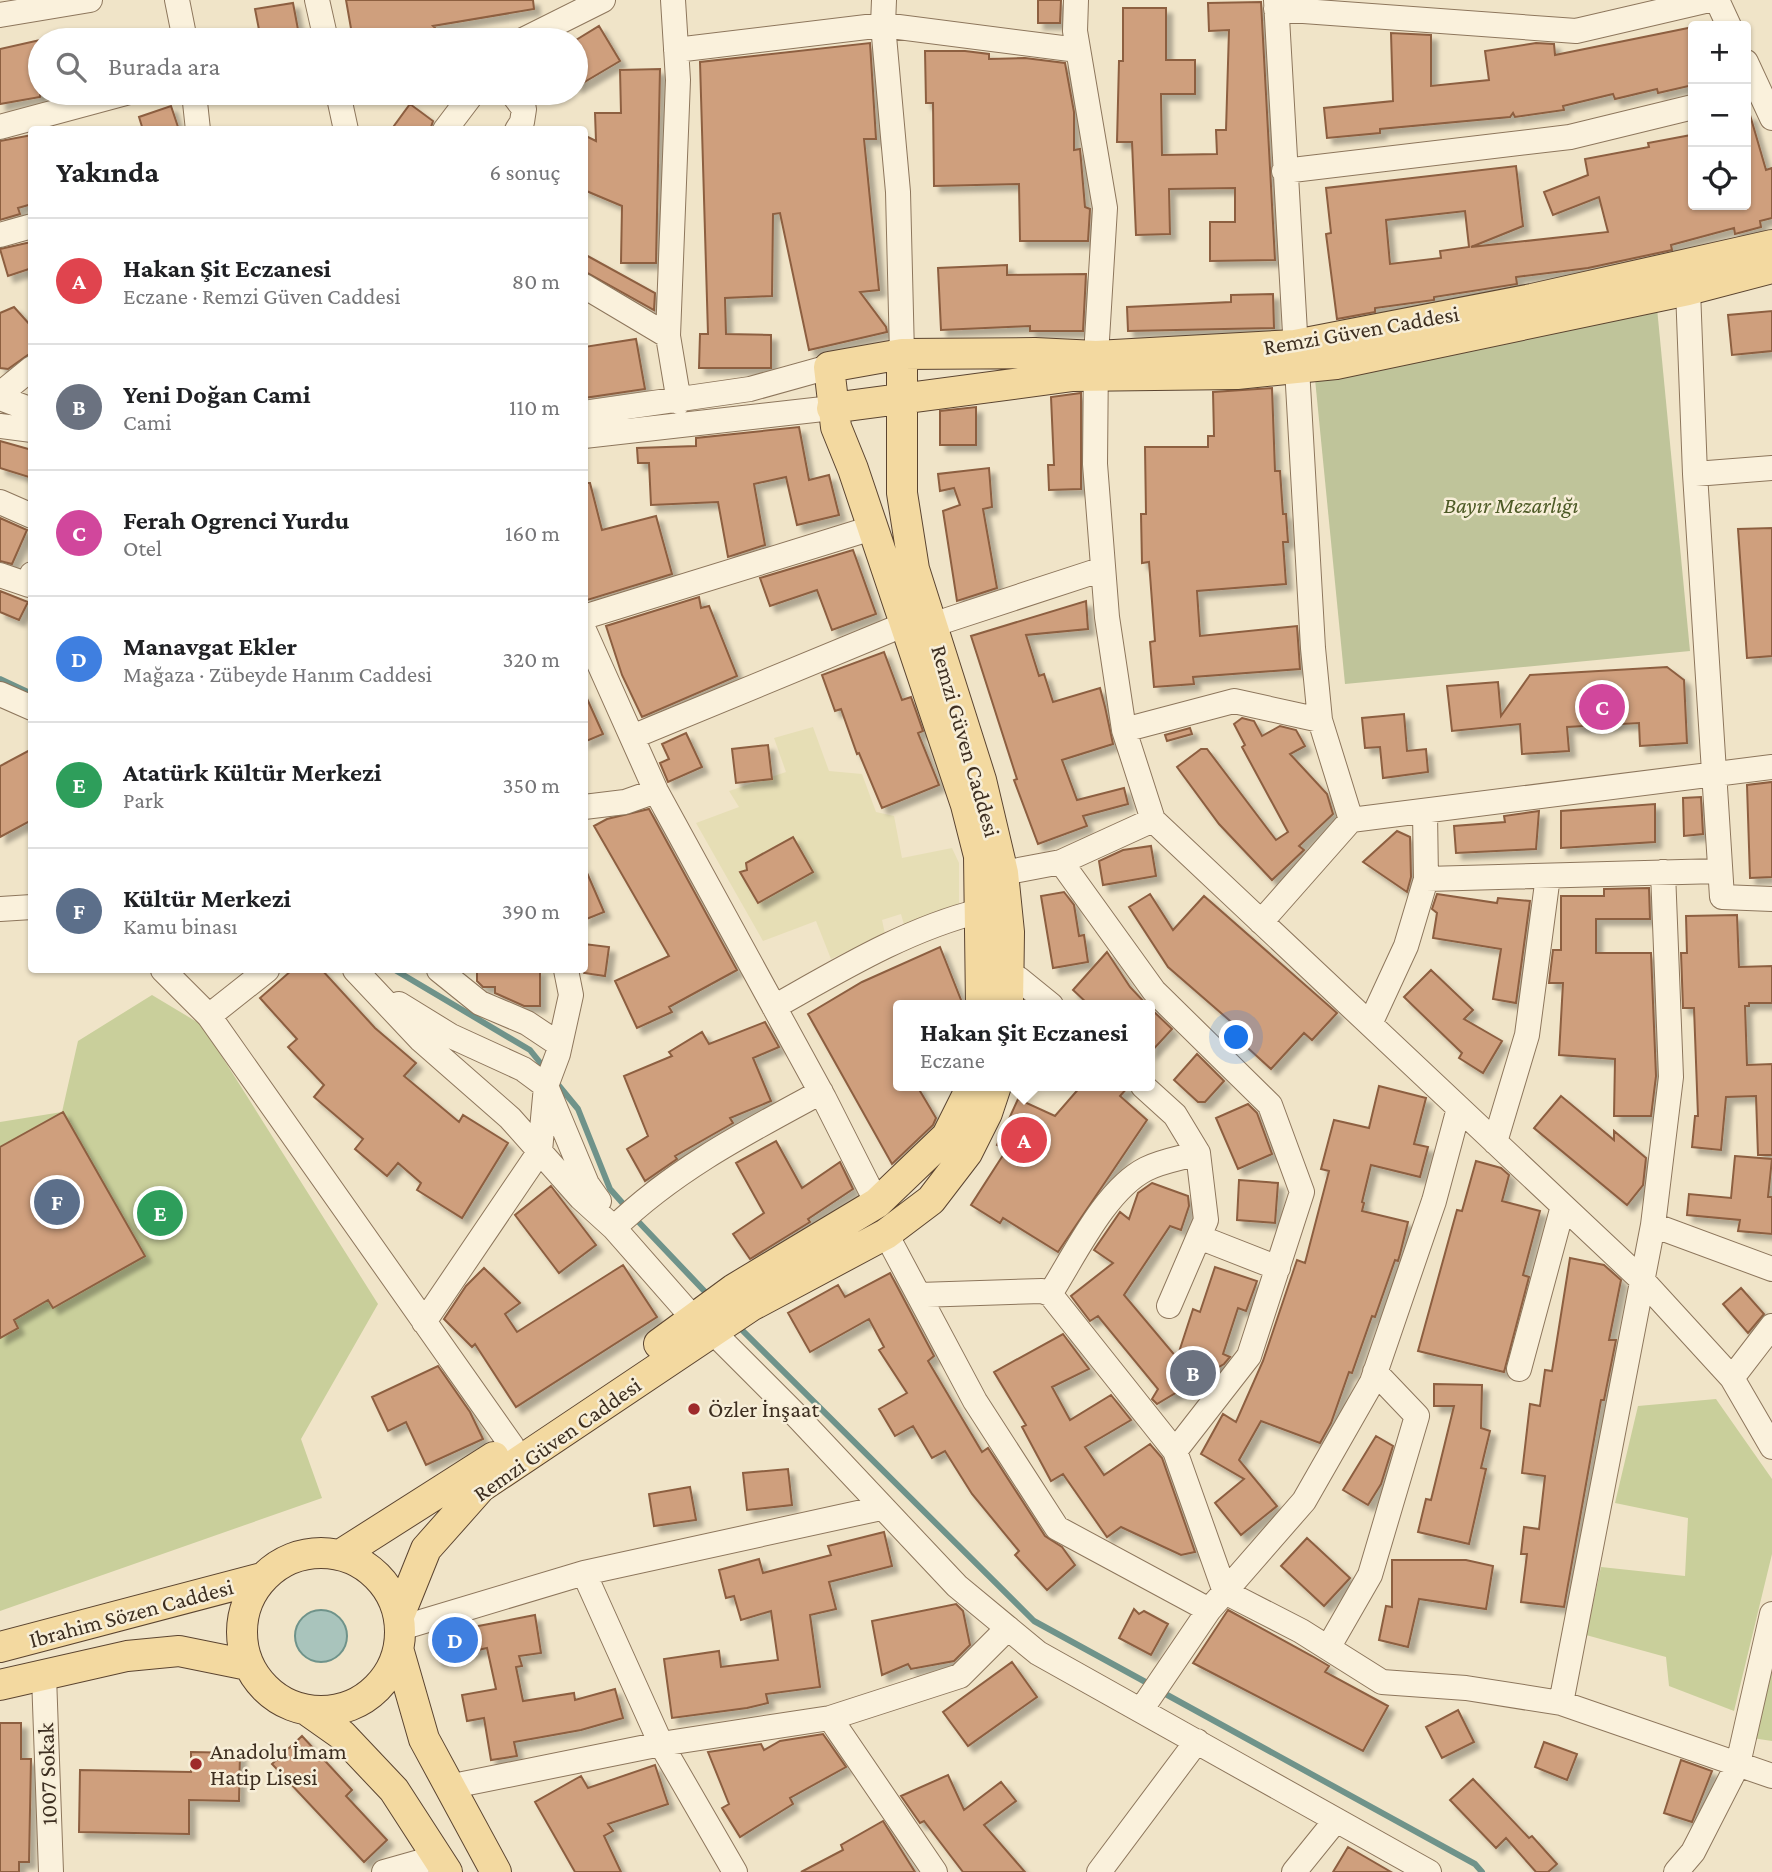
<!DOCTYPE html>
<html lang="tr">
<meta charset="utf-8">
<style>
:root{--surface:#fff;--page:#f6f6f6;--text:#202124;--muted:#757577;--line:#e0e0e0;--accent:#9e2a2b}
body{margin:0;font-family:"Crimson Pro",serif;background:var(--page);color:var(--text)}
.controls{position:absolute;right:21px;top:21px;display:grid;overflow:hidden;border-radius:7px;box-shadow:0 2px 5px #0004}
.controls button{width:63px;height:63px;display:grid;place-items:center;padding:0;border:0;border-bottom:2px solid var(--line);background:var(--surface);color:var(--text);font:35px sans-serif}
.you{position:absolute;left:1237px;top:1038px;width:24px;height:24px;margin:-18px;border:5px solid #fff;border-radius:50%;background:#1a73e8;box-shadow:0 0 0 10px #1a73e833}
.badge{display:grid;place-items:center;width:46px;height:46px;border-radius:50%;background:var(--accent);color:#fff;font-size:23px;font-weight:700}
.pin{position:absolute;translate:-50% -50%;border:4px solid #fff;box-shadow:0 2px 7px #0006}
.popup{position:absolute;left:893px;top:1000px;width:262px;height:91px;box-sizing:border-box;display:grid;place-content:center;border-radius:7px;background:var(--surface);filter:drop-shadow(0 2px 5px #0005);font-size:23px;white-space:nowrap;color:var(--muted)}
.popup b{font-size:26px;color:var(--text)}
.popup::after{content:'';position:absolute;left:50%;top:100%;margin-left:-14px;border:14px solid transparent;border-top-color:var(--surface)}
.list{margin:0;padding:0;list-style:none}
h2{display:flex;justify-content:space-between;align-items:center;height:91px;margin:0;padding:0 28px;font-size:30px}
h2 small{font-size:23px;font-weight:400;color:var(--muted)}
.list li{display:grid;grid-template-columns:46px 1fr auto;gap:21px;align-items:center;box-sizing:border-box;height:126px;padding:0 28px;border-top:2px solid var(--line)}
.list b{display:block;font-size:26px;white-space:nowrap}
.list p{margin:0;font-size:23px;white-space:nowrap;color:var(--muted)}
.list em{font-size:23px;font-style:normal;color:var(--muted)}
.icon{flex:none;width:38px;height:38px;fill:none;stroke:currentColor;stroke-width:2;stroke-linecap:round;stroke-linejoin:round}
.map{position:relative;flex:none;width:1772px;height:1872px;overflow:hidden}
.search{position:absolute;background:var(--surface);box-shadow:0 2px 5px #0004;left:28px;top:28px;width:560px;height:77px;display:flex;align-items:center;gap:18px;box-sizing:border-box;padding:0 24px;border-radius:38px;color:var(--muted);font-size:26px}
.panel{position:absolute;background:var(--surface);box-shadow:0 2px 5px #0004;left:28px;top:126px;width:560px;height:847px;border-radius:7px}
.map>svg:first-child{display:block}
.farmland{fill:#e6deb5}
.green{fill:#c9cf9b}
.cemetery{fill:#bfc49a}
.water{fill:#a9c4bc;stroke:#6f938a;stroke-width:2}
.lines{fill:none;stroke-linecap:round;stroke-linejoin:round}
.stream{stroke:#6f938a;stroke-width:6}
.building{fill:#cf9f7d;stroke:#8d5f41;stroke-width:2;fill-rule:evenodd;filter:url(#shadow)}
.minor-casing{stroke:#8d765c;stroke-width:26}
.major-casing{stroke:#5b4430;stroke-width:32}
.minor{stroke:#faf1dc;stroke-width:24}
.major{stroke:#f3d9a0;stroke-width:30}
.poi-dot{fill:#9e2a2b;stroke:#f7eed8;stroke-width:2.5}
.labels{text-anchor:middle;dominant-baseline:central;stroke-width:5;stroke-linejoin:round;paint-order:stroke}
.street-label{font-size:23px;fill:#3d2e20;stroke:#f7eed8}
.park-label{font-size:23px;font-style:italic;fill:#4d5a26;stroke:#f7eed8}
.poi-label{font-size:23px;fill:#3d2e20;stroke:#f7eed8;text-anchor:start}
</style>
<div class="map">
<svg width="1772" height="1872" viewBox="0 0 1772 1872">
<defs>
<filter id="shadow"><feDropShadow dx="6" dy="6" stdDeviation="2" flood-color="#0004"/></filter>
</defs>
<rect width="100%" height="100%" fill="#f0e4c8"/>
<path class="farmland" d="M813 727 829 771 862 774 876 812 894 816 902 858 952 848 959 863V904L904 925 901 914 882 920 885 934 831 959 816 921 763 941 696 823 739 807 729 791 786 772 774 738Z"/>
<path class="green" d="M152 995 202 1025 378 1304 301 1439 322 1498 0 1611V1122L62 1112 78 1041Z
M1716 1399 1772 1479V1554L1734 1711 1669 1686 1666 1657 1586 1635 1601 1567 1685 1576 1688 1518 1615 1503 1638 1406Z
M1772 1653V1741L1752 1738Z"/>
<path class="cemetery" d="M1657 308 1690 651 1345 684 1315 379Z"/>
<path class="water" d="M295 1636a26 26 0 1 1 52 0a26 26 0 1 1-52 0Z"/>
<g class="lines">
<path class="stream" d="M0 679 32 694
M395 970 530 1050 546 1070
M555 1081 578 1109 610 1189 626 1207
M633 1216 710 1297
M737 1325 1034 1621 1151 1685
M1160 1691 1475 1864 1482 1872"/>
</g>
<path class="building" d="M346 0H533L534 9 433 26 448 40H353Z
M1038 0H1061L1060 23H1038Z
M1261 2 1275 260 1210 261V222H1235V188L1169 189 1170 234 1136 235 1132 142H1117L1119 61H1123V8H1166V60H1195V94H1161L1162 155 1217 154 1216 130H1226L1229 30 1209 31 1208 3Z
M293 3 300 40H261L255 9Z
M599 26 620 61 576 87V40Z
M1693 27V85L1658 93 1657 89 1615 99 1613 94 1563 106 1564 110 1515 117 1513 113 1510 117 1380 129V133L1327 138 1324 108 1393 101 1391 33 1431 35V86L1489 80 1485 51 1536 43 1554 44 1555 55Z
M40 40V97L0 104V49Z
M870 43 876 139H864L879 290 860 292 886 327 887 332 809 350 780 213 773 214 772 296 725 298 726 334 771 335V368H699L700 334H708L700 62Z
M925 51H965L989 54V59L1025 58 1065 63 1074 112V150L1080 149 1085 207 1090 209 1088 241H1020L1019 184 934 186 933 103H926Z
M660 69 656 263H621L622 206 584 190V135L596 141 595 113H621L620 70Z
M410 104 433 121 430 130H391Z
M171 106 179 130H143L139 117Z
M1746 115H1750L1766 170 1772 168V218L1760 221 1761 227 1735 234 1734 228 1671 245 1672 250 1588 268 1516 277 1517 284 1434 297V300L1375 308V312L1337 319 1326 234 1331 233 1326 188 1516 166 1523 226 1471 247 1608 232 1599 197 1553 215 1544 192 1588 175 1585 159 1649 147 1648 143 1691 135 1693 205H1746ZM1465 211 1469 247 1440 251 1441 258 1390 264 1386 220Z
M32 135V204L18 208 20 214 0 220V141Z
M31 242 32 268 8 276 0 249Z
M584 254 655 293 654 310 584 271Z
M1007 265V275L1086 274 1083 331H1030V326L941 330 938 268Z
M1273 294 1274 328 1128 331 1127 307 1231 302V295Z
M14 307 31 326 32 352 8 369 0 368V313Z
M1772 311V351L1732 355 1728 315Z
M636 339 645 389 584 398V347Z
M1272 388 1275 471H1280L1283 514H1286L1288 542H1283L1286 584 1197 591 1200 636 1297 626 1300 669 1193 677 1194 684 1154 687 1150 642 1155 641 1149 562 1142 563 1141 514H1146L1145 447H1208V436H1214L1213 392Z
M1081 393V489L1049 490 1048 465H1054L1051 397Z
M976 407V445H940V411Z
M799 427 809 480 829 475 839 515 797 525 786 477 754 484 765 545 728 557 718 502 651 505 649 463H638L637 448 696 446V438Z
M0 441 32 450V478L0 468Z
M989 468 992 507 983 509 997 588 957 601 943 511 960 505 954 488 940 491 938 474Z
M584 483H590L602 530 656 516 672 574 584 601Z
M0 518 27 530 12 564 0 561Z
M1772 528V656L1747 658 1738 529Z
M853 550 876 614 832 630 817 590 770 606 760 578Z
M0 591 28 602 19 620 0 612Z
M699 597 701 608 709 606 737 676 642 717 622 675 606 626Z
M1086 601 1088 629 1026 635 1039 676 1044 674 1053 702 1100 688 1105 707 1113 744 1062 760 1077 800 1124 788 1128 804 1083 816 1087 826 1038 844 1014 780 1017 779 971 636Z
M884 652 902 700 911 697 923 731 918 733 939 785 882 808 859 753 857 754 841 709 835 711 822 675Z
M1667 667 1684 680 1687 743 1640 746 1639 723 1567 727 1569 751 1522 754 1520 724 1452 731 1447 686 1498 682 1501 716 1530 675Z
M584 692 603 734 584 742Z
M1404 714 1407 751 1426 749 1428 772 1383 778 1380 747 1365 748 1362 718Z
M1242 718 1254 721 1262 736 1280 726 1296 730 1305 746 1290 754 1327 794 1333 814 1299 846 1304 850 1272 880 1219 824 1177 767 1201 749H1207L1276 840 1288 832 1242 747 1245 745 1234 724Z
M1190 728 1192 734 1167 741 1165 735Z
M686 733 702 767 668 782 660 763 669 759 662 744Z
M768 745 772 779 736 783 732 749Z
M32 749V820L0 837V766Z
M1772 782V877L1750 878 1747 785Z
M1701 797 1703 834 1684 836 1683 798Z
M1655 804V842L1561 848V811Z
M649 809 737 970 669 1007 672 1012 637 1028 615 981 669 956 594 826 607 819Z
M1539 811 1536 849 1456 853 1454 826 1505 822 1504 816Z
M1397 831 1410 837 1411 877 1407 892 1363 862Z
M793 837 813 872 758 903 740 872 747 870 746 863Z
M1151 846 1156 876 1103 885 1099 861 1123 850Z
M584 866 604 912 584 920Z
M1649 888 1650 919H1596V953H1651L1656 1076 1651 1116H1614L1615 1059 1559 1055 1563 983H1549L1553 950H1561V896H1604V889Z
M1064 892 1074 905 1079 936 1084 935 1088 962 1053 968 1041 896Z
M1150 894 1173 930 1204 896 1337 1013 1312 1040 1304 1033 1271 1069 1238 1039 1244 1033 1168 967 1129 907Z
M1437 894 1497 903 1498 898 1530 901 1516 1003 1493 999 1501 949 1433 938 1437 913 1432 909Z
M1737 915 1739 967 1772 966V1003H1749V1006H1745L1747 1065 1772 1064V1155H1758L1756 1096 1726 1097 1721 1150 1692 1147 1695 1116H1698L1694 1008H1683L1681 953H1687L1686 916Z
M584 944 609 947 605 976 584 973Z
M940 947 963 1005H898V1086H917L936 1118 933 1125 892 1164 808 1014 862 982Z
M1107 952 1130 987 1147 1005H1089L1073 990Z
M292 970H322L375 1028 416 1063 404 1076 459 1122 463 1115 508 1143 462 1218 417 1190 421 1183 398 1163 387 1176 355 1149 363 1139 314 1097 324 1085 288 1047 297 1039 260 998Z
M477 970H540V1006H524L495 993V987H483L477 981Z
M1431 970 1473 1010 1464 1019 1502 1041 1483 1073 1459 1058 1462 1053 1404 997Z
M1150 1008 1172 1029 1150 1053Z
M765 1022 779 1047 753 1058 771 1101 730 1118 733 1123 675 1156 677 1159 645 1181 627 1149 648 1136 624 1076 672 1056 669 1052 702 1032 709 1044Z
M1197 1054 1224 1081 1205 1102H1198L1174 1080Z
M1081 1086H1129L1120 1096 1147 1120 1058 1252 1003 1218 1000 1223 971 1205 1007 1149 997 1145 1018 1099 1055 1116Z
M1379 1086 1426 1098 1414 1144 1428 1147 1420 1177 1371 1165 1362 1202 1364 1203 1362 1211 1408 1222 1400 1254 1398 1261 1395 1260 1375 1317 1372 1316 1352 1373 1349 1372 1331 1423 1320 1443 1261 1421 1239 1460 1277 1506 1241 1535 1215 1503 1244 1479 1201 1454 1223 1414 1236 1422 1263 1361 1297 1260 1305 1263 1329 1171 1321 1169 1334 1120 1369 1128Z
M1561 1096 1614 1140V1131L1646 1158 1643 1185 1627 1205 1534 1128Z
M1248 1104 1257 1113 1272 1154 1238 1169 1216 1118Z
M63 1112 145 1256 53 1308 48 1300 14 1320 18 1328 0 1338V1147Z
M776 1141 802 1188 840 1162 853 1189 808 1219 810 1222 750 1259 733 1234 764 1213 736 1163Z
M1735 1156 1772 1159 1768 1197H1772V1234L1738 1231 1740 1220 1687 1215 1689 1194 1731 1198Z
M1476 1161 1501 1168 1509 1175 1502 1201 1540 1211 1523 1275 1529 1277 1504 1372 1418 1351 1457 1210 1462 1211Z
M1239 1180 1278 1183 1275 1223 1237 1220Z
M1152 1183 1188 1196 1189 1206 1181 1230 1170 1226 1124 1295 1177 1358 1193 1309 1200 1312 1215 1267 1257 1281 1246 1311 1238 1308 1223 1354 1230 1357 1224 1364 1157 1404 1152 1399 1158 1389 1098 1316 1090 1321 1071 1296 1113 1263 1094 1250 1120 1212 1129 1219 1138 1193Z
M551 1186 596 1245 559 1273 515 1215Z
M1570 1258 1604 1265 1621 1280 1609 1340H1616L1604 1400H1601L1564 1607 1521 1602 1527 1554H1521L1524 1527 1539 1529 1545 1476 1522 1473 1530 1404 1540 1406 1545 1370 1552 1371Z
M623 1265 657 1317 516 1407 475 1344 472 1347 444 1319 466 1286 484 1268 520 1303 505 1314 517 1332Z
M890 1273 934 1356 928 1361 982 1452 988 1448 1045 1536 1062 1547 1075 1565 1047 1590 1015 1555 1019 1551 972 1494 945 1451 932 1458 913 1426 895 1436 879 1409 907 1393 879 1350 884 1347 869 1319 810 1352 788 1313 838 1285 845 1297Z
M1741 1288 1764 1314 1748 1333 1723 1304Z
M1063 1334 1089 1369 1052 1387 1070 1420 1111 1395 1131 1420 1085 1447 1104 1475 1150 1444 1162 1458 1195 1552 1181 1555 1121 1527 1107 1537 1063 1474 1051 1481 1022 1427 1026 1425 994 1372Z
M438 1366 470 1412 483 1439 426 1465 406 1422 388 1431 372 1397Z
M1434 1384 1482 1385 1481 1428 1490 1431 1481 1468 1486 1469 1469 1544 1418 1532 1426 1499 1431 1500 1454 1406H1434Z
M1376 1436 1393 1446 1381 1484 1368 1505 1343 1490Z
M788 1469 792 1505 747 1510 743 1473Z
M690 1487 696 1520 654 1526 649 1494Z
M884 1532 892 1566 829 1582 836 1609 810 1615 820 1687 766 1694 768 1703 747 1708 672 1718 664 1659 719 1651 721 1667 778 1660 771 1611 741 1620 734 1596 726 1598 719 1570 759 1559 763 1573 831 1555 828 1546Z
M1307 1538 1350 1578 1324 1606 1281 1566Z
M1392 1560H1466L1493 1566 1486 1609 1419 1599 1408 1647 1379 1640 1386 1606 1392 1607Z
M956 1604 963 1611 970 1645 954 1661 911 1669 908 1664 882 1675 872 1621Z
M1134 1609 1139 1614 1144 1611 1168 1624 1151 1655 1119 1638Z
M1228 1610 1312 1656 1329 1666 1325 1672 1388 1706 1363 1751 1193 1663Z
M535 1615 541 1653 519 1656 522 1666 516 1667 523 1701 574 1693 575 1700 615 1689 623 1718 581 1730 514 1742 517 1756 491 1760 484 1718 467 1721 462 1695 496 1689 487 1648 438 1659 432 1634 472 1622 473 1627Z
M1012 1662 1037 1697 968 1746 943 1712Z
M1458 1710 1474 1742 1442 1758 1426 1727Z
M0 1723H21V1759H31L29 1862H19V1872H0Z
M823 1734 846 1767 790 1798 793 1804 740 1837 722 1808 729 1804 708 1752 761 1744 764 1750 780 1741Z
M302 1736 352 1790 346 1796 387 1840 364 1862 272 1764Z
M1544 1742 1577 1754 1567 1780 1535 1767Z
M191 1752 240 1753 239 1801 189 1800V1834L79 1832 80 1770 191 1772Z
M1681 1760 1712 1771 1692 1822 1664 1813Z
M655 1765 668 1804 608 1824 613 1831 604 1836 621 1872H575L535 1802 581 1776 588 1788Z
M948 1775 964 1810 1001 1782 1016 1801 984 1825 1025 1872H963L924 1821 920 1823 901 1796Z
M1473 1779 1529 1838 1532 1836 1557 1864 1548 1872H1536L1506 1838 1496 1848 1450 1800Z
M883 1821 915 1872H801L843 1850 841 1845Z
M1348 1847 1391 1872H1333Z"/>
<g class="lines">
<g class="minor-casing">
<path id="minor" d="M177 0 185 40
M317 0 326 40
M673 0 678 80 668 336 679 402
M884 0 883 25 898 192 902 354
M1076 0 1075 31 1105 208 1096 356 1095 464 1107 617 1124 730 1153 820 1645 1283 1732 1378 1772 1447
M1276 0 1313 648 1320 720 1351 820
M1717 0 1729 26
M1276 9 1576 31 1709 0
M0 15 90 0
M523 40 603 0
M676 50 883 25 1078 50
M1746 62 1772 118
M194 93 198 130
M338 93 346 130
M512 93 524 109 522 122 517 130
M0 127 126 93
M445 130 473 93
M1284 171 1570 137 1693 107
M0 235 32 226
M584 286 668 336
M1688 290 1695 474 1722 897 1772 899
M0 394 32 368
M0 398 32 410
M584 413 750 389 829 367
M0 426 32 430
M584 436 832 408
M1695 474 1772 468
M0 502 32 516
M0 575 29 585 32 574
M584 617 872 528
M932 625 1103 569
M584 630 656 791 824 1098 877 1203
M0 694 32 708
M1124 730 1234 701 1320 720
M632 737 903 625
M584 807 625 802 656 791
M1061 862 1154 991 1270 1105 1302 1192 1249 1356 1175 1451
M1003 873 1061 862 1153 820
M1426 879 1719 871
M0 909 32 907
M1261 922 1351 820 1772 767
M163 970 209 1016 512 1446
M355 970 421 1040 510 1118 581 1198 614 1228 694 1319 713 1332 794 1413 957 1586 1038 1653 1429 1872
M439 970 480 1003 527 1023 560 1045
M1008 975 1019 979 1051 1005
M399 1004 451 1036 523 1069 546 1086 587 1184 599 1201
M774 1007C840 970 907 929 980 911
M209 1016 267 970
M1370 1024 1406 946 1426 879 1425 812
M1143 1086 1175 1115 1198 1153 1206 1220 1169 1306
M1495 1142 1527 1035 1548 876
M1653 1225 1772 1269
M614 1228C675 1169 747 1132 821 1092
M886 1234 975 1401 1057 1528 1209 1610
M1199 1237 1278 1268
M1050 1294C1075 1255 1105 1190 1146 1169 1161 1161 1182 1158 1198 1153
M919 1295 1042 1291 1050 1294 1175 1451 1225 1592 1301 1631 1382 1682 1466 1688 1561 1703 1772 1776
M424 1322 540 1151 546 1086 558 1054 571 995 566 970
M1519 1369 1563 1206
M1732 1378 1772 1326
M584 1573 661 1744 735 1872
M401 1628 584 1573 881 1508
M1328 1648 1370 1575 1417 1416 1375 1372
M44 1676 51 1872
M1561 1703 1653 1225 1671 1077 1663 872
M1141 1710 1209 1610 1304 1501 1372 1382 1434 1201 1459 1108
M830 1718 935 1872
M448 1787 661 1744 830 1718 960 1676 1008 1628
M384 1872 437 1857
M1099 1872 1197 1741
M1294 1872 1336 1820
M1676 1872 1693 1852 1738 1764 1772 1614"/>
</g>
<g class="major-casing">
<path id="major" d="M902 354V493L914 569 981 780 1003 873 1009 932 1008 1005
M832 408 1073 376 1237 374 1336 364 1688 290 1772 268
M981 1005 979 856 966 805 853 469 836 427 829 367 902 354 1035 353 1096 356 1295 345 1532 299 1772 245
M659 1344 734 1289 877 1203 947 1136 972 1086
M242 1632a79 79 0 1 1 158 0a79 79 0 1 1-158 0Z
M340 1555 494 1457
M399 1616 426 1549 481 1487 751 1306 886 1234 931 1200 967 1153 987 1113 996 1086
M0 1647 262 1578
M399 1652 424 1739 496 1872
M0 1685 127 1656 179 1651 248 1665
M308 1711 342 1735 394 1790 447 1872"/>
</g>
<use href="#minor" class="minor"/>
<use href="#major" class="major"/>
</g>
<g class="poi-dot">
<circle cx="694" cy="1409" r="7"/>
<circle cx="196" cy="1764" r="7"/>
</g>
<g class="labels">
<g class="street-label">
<text transform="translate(1361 330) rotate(-10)">Remzi Güven Caddesi</text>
<text transform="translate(966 741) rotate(74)">Remzi Güven Caddesi</text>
<text transform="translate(557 1439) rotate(-35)">Remzi Güven Caddesi</text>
<text transform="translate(131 1613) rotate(-15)">Ibrahim Sözen Caddesi</text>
<text transform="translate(47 1774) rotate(-92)">1007 Sokak</text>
</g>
<g class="park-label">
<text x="1511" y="505">Bayır Mezarlığı</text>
</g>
<g class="poi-label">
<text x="708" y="1409">Özler İnşaat</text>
<text x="210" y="1751">Anadolu İmam<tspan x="210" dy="26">Hatip Lisesi</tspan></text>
</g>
</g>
</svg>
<div class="controls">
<button>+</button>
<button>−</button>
<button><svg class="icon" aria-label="locate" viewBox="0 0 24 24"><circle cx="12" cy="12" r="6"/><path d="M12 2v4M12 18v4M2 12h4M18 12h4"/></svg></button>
</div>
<div class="you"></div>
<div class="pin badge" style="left:1024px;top:1140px;background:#e0444e">A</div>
<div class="popup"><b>Hakan Şit Eczanesi</b>Eczane</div>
<div class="pin badge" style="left:1193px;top:1373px;background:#6b7280">B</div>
<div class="pin badge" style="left:1602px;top:707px;background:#d1479c">C</div>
<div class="pin badge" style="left:455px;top:1640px;background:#3f7fe0">D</div>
<div class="pin badge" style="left:160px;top:1213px;background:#2e9e5b">E</div>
<div class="pin badge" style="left:57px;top:1202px;background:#5c6f8a">F</div>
<div class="search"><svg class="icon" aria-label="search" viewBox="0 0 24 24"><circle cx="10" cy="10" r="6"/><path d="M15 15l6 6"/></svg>Burada ara</div>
<section class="panel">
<h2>Yakında<small>6 sonuç</small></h2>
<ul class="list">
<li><span class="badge" style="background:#e0444e">A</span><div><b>Hakan Şit Eczanesi</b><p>Eczane · Remzi Güven Caddesi</p></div><em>80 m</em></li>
<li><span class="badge" style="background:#6b7280">B</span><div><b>Yeni Doğan Cami</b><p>Cami</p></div><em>110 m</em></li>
<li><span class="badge" style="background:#d1479c">C</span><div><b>Ferah Ogrenci Yurdu</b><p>Otel</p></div><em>160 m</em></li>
<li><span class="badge" style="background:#3f7fe0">D</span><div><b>Manavgat Ekler</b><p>Mağaza · Zübeyde Hanım Caddesi</p></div><em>320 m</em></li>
<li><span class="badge" style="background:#2e9e5b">E</span><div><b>Atatürk Kültür Merkezi</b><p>Park</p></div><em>350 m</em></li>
<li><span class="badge" style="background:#5c6f8a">F</span><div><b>Kültür Merkezi</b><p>Kamu binası</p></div><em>390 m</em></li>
</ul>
</section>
</div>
